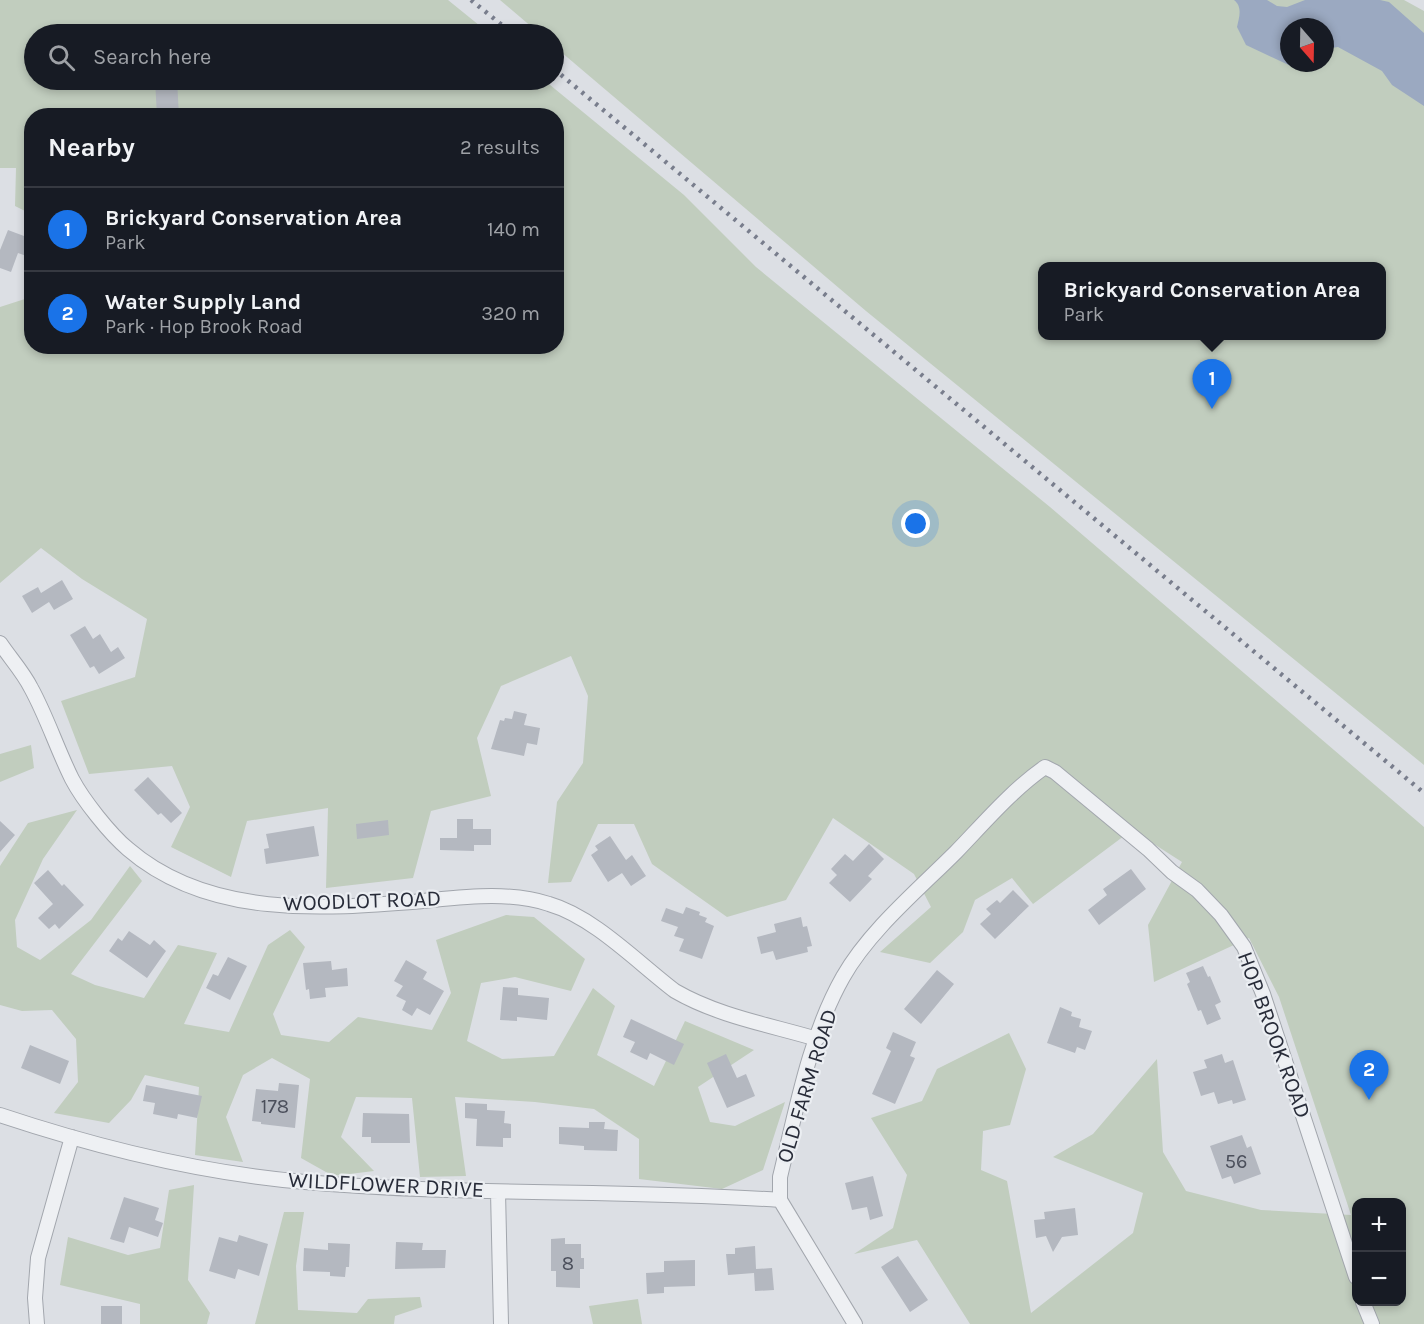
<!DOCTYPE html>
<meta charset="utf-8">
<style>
:root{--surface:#171b24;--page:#242831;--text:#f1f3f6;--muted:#9ea1a6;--line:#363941;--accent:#1a73e8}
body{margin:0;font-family:Karla,sans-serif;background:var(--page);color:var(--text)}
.controls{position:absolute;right:18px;bottom:18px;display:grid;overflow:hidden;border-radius:12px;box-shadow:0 3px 9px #0003}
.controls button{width:54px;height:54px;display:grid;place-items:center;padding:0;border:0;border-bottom:2px solid var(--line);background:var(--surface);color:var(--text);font:30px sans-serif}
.compass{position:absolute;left:1280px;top:18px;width:54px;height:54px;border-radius:50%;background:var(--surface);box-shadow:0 3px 9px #0003;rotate:160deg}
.you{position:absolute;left:916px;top:524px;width:21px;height:21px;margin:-15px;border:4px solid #fff;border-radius:50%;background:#1a73e8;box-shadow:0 0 0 9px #1a73e833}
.badge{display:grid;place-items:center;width:39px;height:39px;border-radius:50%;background:var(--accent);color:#fff;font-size:20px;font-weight:700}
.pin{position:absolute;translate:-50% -50px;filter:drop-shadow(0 2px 3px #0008)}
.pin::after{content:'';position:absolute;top:32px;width:21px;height:18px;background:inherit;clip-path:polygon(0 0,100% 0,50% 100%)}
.popup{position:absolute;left:1038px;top:262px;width:348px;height:78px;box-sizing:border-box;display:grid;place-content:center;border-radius:12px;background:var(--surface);filter:drop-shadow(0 2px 4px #0005);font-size:20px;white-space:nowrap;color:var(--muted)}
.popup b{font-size:22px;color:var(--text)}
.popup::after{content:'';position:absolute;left:50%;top:100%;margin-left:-12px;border:12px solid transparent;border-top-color:var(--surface)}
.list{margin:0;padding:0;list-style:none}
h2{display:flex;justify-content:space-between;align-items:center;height:78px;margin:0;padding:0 24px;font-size:26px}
h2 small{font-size:20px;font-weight:400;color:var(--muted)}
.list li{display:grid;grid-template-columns:39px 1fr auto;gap:18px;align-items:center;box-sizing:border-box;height:84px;padding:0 24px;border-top:2px solid var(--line)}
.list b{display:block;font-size:22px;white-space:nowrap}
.list p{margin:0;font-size:20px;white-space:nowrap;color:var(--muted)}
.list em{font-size:20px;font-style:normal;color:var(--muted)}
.icon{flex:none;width:33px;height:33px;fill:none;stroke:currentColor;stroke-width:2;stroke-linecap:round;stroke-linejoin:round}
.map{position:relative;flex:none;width:1424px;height:1324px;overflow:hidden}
.search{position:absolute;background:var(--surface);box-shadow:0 3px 9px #0003;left:24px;top:24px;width:540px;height:66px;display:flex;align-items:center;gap:15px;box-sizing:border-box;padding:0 21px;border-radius:33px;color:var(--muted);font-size:22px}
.panel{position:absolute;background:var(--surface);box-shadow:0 3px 9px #0003;left:24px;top:108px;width:540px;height:246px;border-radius:24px}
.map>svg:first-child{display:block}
.green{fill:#c1cdbe;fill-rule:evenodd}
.water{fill:#9ba9c1}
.building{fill:#b4b8c0}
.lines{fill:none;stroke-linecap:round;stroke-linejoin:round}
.street-casing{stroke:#a2a6ad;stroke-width:16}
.street{stroke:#eef0f3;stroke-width:14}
.rail{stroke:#787d8c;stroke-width:4.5;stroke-dasharray:3 6;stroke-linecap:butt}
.labels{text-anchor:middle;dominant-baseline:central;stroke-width:4.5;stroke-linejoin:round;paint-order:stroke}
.number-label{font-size:20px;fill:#4b4f5b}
.street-label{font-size:22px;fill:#282c39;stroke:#ebeef2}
</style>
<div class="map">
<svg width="1424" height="1324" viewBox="0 0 1424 1324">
<rect width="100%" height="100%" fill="#dcdfe4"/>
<path class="green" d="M0 0H448L490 34H34V80H544L684 195 756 267 1050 507 1424 827V1324H970L917 1240 854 1254 893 1228 907 1175 871 1118 922 1101 937 1069 1009 1033 1026 1069 1010 1125 983 1131 981 1170 1007 1181 1031 1313 1133 1233 1143 1193 1053 1157 1093 1134 1157 1059 1163 1152 1186 1191 1261 1210 1351 1215 1279 997 1249 938 1154 982 1148 925 1182 862 1132 830 1033 904 1012 878 975 900 963 932 930 963 880 952 931 907 914 874 833 818 786 900 727 917 652 864 634 824H598L571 882 548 883 557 802 583 763 588 696 571 656 501 686 477 738 491 796 431 811 413 878 326 888 328 808 247 821 231 877 171 847 190 807 172 766 89 774 61 701 135 677 147 619 82 579 41 548 0 583V307L31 297 32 346H556V116H32L31 214 15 206 16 168H0ZM1356 1202H1402V1302H1356Z
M500 0H1404L1424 11V765L866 311 554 46V34H540ZM1289 27H1325V63H1289ZM1042 266H1382V336H1042Z
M31 745 34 768 0 782V754Z
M77 810 43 859 15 920 17 947 40 960 91 920 130 866 142 881 71 974 95 985 144 998 178 945 217 953 184 1024 229 1032 268 945 290 930 305 947 273 1014 281 1035 329 1042 358 1017 432 1030 451 993 436 940 506 915 534 917 585 959 571 991 515 977 481 983 467 1041 502 1059 554 1056 593 988 615 1006 597 1055 654 1086 685 1021 754 1050 698 1087 710 1122 735 1126 785 1102 763 1170 722 1189 639 1179V1139L594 1109 535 1102 455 1097 466 1176 420 1177 412 1098 356 1097 341 1137 374 1171 333 1176 301 1158 310 1079 272 1058 243 1075 226 1117 243 1162 195 1155 199 1087 145 1075 131 1100 109 1123 54 1113 78 1082 76 1039 52 1010 22 1011 0 1005V866L28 823Z
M194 1185 188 1280 210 1313 207 1324H140V1304L60 1285 68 1237 128 1255 160 1248 169 1190Z
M284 1212H304L296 1266 298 1310 357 1313 368 1299 420 1297 422 1307 395 1316 394 1324H255Z
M638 1299 642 1324H593L589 1306Z"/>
<path class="water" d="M1234 0H1267L1277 6 1287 7 1305 0H1380L1389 2 1424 33V106L1392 85 1382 71 1338 47 1325 49V27H1289V63H1301L1295 68 1246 45 1237 27C1239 18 1243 7 1234 0Z"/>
<path class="building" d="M155 80H177L179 116H157Z
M8 230 32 239V258L18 253 11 272 0 268V250Z
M62 580 73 599 54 610 49 602 32 613 22 596 38 587 41 593Z
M85 626 93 639 100 634 111 652 118 647 125 658 99 674 94 666 90 668 70 635Z
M514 711 527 714 524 725 540 728 537 745 527 743 524 756 491 749 500 720 504 721 505 718 512 719Z
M148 777 182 813 171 823 161 813 158 815 134 790Z
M457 819H473V829H491V845H474V851L440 850V838H457Z
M388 820 389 835 357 839 356 824Z
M0 821 15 835 0 852Z
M314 826 319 856 266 864 264 849 269 848 266 834Z
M610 836 626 860 632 855 646 876 631 886 622 873 608 882 591 855 598 850 595 846Z
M869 844 884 859 868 876 872 879 850 902 829 883 837 875 831 869 845 854 853 861Z
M1131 869 1146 889 1099 925 1088 910 1107 895 1103 889Z
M48 870 62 886 64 884 84 905 59 929 55 924 49 929 38 918 53 904 34 883Z
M1013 890 1029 906 995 939 980 924 991 914 986 909 997 900 1000 903Z
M686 907 700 912 699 915 707 918 705 922 714 926 702 959 679 951 684 939 674 936 678 927 661 921 666 908 683 914Z
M801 917 803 927 807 926 812 946 807 947 808 952 776 960 773 951 761 954 757 937 776 932 774 924Z
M129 931 150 945 154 940 166 951 147 978 109 951 118 938 122 941Z
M228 957 247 966 230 1000 206 988 213 974 218 976Z
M406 960 427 972 423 979 444 991 430 1015 417 1008 412 1016 402 1010 406 1001 396 996 403 986 394 981Z
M331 961 332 970 347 968 348 986 325 988 326 997 310 999 309 989 306 990 303 963Z
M1203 966 1208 977 1210 976 1221 1002 1215 1005 1221 1019 1207 1025 1201 1010 1198 1011 1187 984 1190 982 1186 973Z
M937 970 954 984 921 1024 904 1009Z
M503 987 518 988V995L549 998 547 1020 517 1017V1021L500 1020Z
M1060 1007 1072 1012 1071 1016 1081 1019 1079 1027 1092 1031 1085 1050 1077 1047 1075 1053 1047 1043Z
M631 1019 684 1044 674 1065 650 1053 647 1060 630 1052 635 1042 623 1037Z
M893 1032 916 1042 910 1056 915 1058 895 1104 872 1094 891 1051 886 1048Z
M30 1045 69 1061 60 1084 21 1068Z
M726 1054 737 1078 746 1074 755 1096 727 1108 707 1063Z
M1222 1054 1225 1063 1233 1060 1246 1100 1233 1104 1232 1100 1218 1104 1214 1092 1201 1096 1193 1072 1207 1068 1204 1060Z
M279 1083 299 1085 295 1128 261 1124V1122L252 1121 256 1089 278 1091Z
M146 1085 202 1096 197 1118 178 1114 177 1119 153 1114 155 1103 143 1101Z
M465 1103 487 1104V1110L505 1111 504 1123 511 1124V1138H503V1147L476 1146 477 1119 465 1118Z
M363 1113 409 1114 410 1143H371V1137H362Z
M589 1122H605L604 1129 618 1130 617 1151 584 1150V1146L559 1144V1127L589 1128Z
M1242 1135 1247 1148 1251 1146 1261 1174 1234 1184 1231 1176 1222 1179 1210 1146Z
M873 1176 883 1216 870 1220 867 1207 852 1210 845 1183Z
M124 1197 159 1208 155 1220 163 1223 158 1237 129 1227 124 1243 110 1239Z
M1075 1208 1078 1235 1062 1237 1053 1252 1046 1236 1036 1238 1034 1220 1045 1219 1044 1212Z
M239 1235 268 1244 259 1276 238 1269 235 1279 209 1271 219 1237 237 1242Z
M565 1238V1244H581V1258H584V1269H580V1288L556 1287V1271H551V1239Z
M396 1242 423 1243 422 1250H446L445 1268 395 1269Z
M328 1243 350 1244 349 1267H346L345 1277 330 1276V1272L303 1271 304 1248 328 1250Z
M755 1246 756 1269 772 1268 774 1290 755 1291 754 1273 728 1275 726 1254H735V1248Z
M898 1256 928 1300 910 1312 881 1267Z
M695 1260V1286L664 1287V1293L647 1294 646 1273 664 1272V1261Z
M101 1306H122V1324H101Z"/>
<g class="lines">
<g class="street-casing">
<path id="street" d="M0 643C10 658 23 672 31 688 47 717 57 749 72 779 83 800 110 834 128 849 209 919 325 909 423 901 464 897 510 891 549 904 594 917 638 963 675 991 718 1016 770 1025 817 1039
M0 1115C99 1148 200 1173 305 1182 463 1196 622 1189 780 1200
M498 1192 501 1324
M1363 1302 1372 1324
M37 1324 35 1298 38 1258 72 1137
M855 1324 780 1200V1177C796 1111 809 1037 843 977 869 931 918 890 956 852 984 823 1012 790 1045 767L1055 772 1148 849 1172 872 1197 890 1221 915 1244 947 1263 994 1356 1277"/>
</g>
<use href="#street" class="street"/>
<path class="rail" d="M471 0 513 34
M554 69 1424 793"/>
</g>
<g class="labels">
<g class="number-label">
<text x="275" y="1106">178</text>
<text x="1236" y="1161">56</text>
<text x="568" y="1263">8</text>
</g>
<g class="street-label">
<text transform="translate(362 901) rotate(-2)">WOODLOT ROAD</text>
<text transform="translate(1274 1035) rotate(70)">HOP BROOK ROAD</text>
<text transform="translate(807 1086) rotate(-73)">OLD FARM ROAD</text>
<text transform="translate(386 1185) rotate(3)">WILDFLOWER DRIVE</text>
</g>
</g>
</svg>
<div class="controls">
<button>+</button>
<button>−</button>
</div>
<svg class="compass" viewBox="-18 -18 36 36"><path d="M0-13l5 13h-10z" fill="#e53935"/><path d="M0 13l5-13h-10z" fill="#9ea1a6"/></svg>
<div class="you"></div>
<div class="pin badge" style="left:1212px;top:409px">1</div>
<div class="popup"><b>Brickyard Conservation Area</b>Park</div>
<div class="pin badge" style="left:1369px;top:1100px">2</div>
<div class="search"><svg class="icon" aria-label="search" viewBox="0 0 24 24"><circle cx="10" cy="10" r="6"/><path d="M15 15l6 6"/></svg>Search here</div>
<section class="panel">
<h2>Nearby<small>2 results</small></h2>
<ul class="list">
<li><span class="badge">1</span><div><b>Brickyard Conservation Area</b><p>Park</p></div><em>140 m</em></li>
<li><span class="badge">2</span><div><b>Water Supply Land</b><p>Park · Hop Brook Road</p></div><em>320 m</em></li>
</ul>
</section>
</div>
